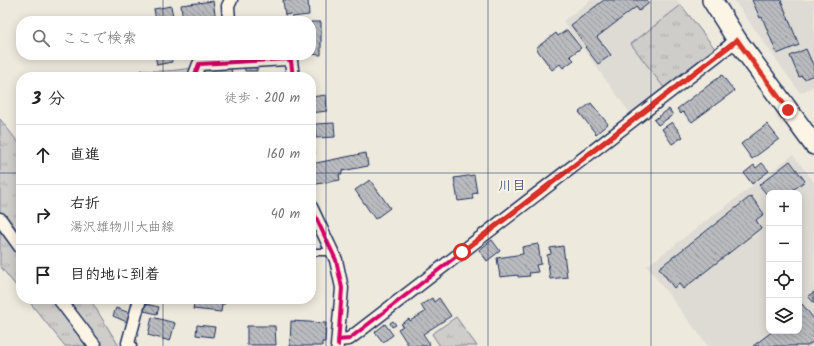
<!DOCTYPE html>
<html lang="ja">
<meta charset="utf-8">
<style>
:root{--surface:#fff;--page:#f6f6f6;--text:#222;--muted:#767676;--line:#e0e0e0}
body{margin:0;font-family:Kalam,"Klee One",sans-serif;background:var(--page);color:var(--text)}
.controls{position:absolute;right:12px;bottom:12px;display:grid;overflow:hidden;border-radius:8px;box-shadow:0 2px 10px #0003}
.controls button{width:36px;height:36px;display:grid;place-items:center;padding:0;border:0;border-bottom:1px solid var(--line);background:var(--surface);color:var(--text);font:20px sans-serif}
.stop{position:absolute;width:12px;height:12px;margin:-9px;border:3px solid #d93025;border-radius:50%;background:#fff}
.stop.end{background:#d93025;border-color:#fff;box-shadow:0 1px 4px #0008}
.list{margin:0;padding:0;list-style:none}
h2{display:flex;justify-content:space-between;align-items:center;height:52px;margin:0;padding:0 16px;font-size:17px}
h2 small{font-size:13px;font-weight:400;color:var(--muted)}
.list li{display:grid;grid-template-columns:26px 1fr auto;gap:12px;align-items:center;box-sizing:border-box;height:60px;padding:0 16px;border-top:1px solid var(--line)}
.list b{display:block;font-size:15px;white-space:nowrap}
.list p{margin:0;font-size:13px;white-space:nowrap;color:var(--muted)}
.list em{font-size:13px;font-style:normal;color:var(--muted)}
.icon{flex:none;width:22px;height:22px;fill:none;stroke:currentColor;stroke-width:2;stroke-linecap:round;stroke-linejoin:round}
.map{position:relative;flex:none;width:814px;height:346px;overflow:hidden}
.search{position:absolute;background:var(--surface);box-shadow:0 2px 10px #0003;left:16px;top:16px;width:300px;height:44px;display:flex;align-items:center;gap:10px;box-sizing:border-box;padding:0 14px;border-radius:16px;color:var(--muted);font-size:15px}
.panel{position:absolute;background:var(--surface);box-shadow:0 2px 10px #0003;left:16px;top:72px;width:300px;height:232px;border-radius:16px}
.map>svg:first-child{display:block}
.built{fill:#dedbd4;fill-rule:evenodd}
.grass{fill:url(#grass-tufts);stroke:#757e94}
.building{fill:url(#building-back-hatch);stroke:#1b2f5e}
.lines{fill:none;stroke-linecap:round;stroke-linejoin:round}
.service-casing{stroke:#1b2f5e;stroke-width:9}
.minor-casing{stroke:#1b2f5e;stroke-width:15}
.primary-casing{stroke:#1b2f5e;stroke-width:22}
.service{stroke:#fcf5e5;stroke-width:6}
.minor{stroke:#fcf5e5;stroke-width:12}
.primary{stroke:#fcf5e5;stroke-width:19}
.cycleway-casing{stroke:#fcf5e5;stroke-width:6}
.cycleway{stroke:#d6006c;stroke-width:4}
.route{stroke:#d93025;stroke-width:5}
.grid{fill:none;stroke:#1b2f5e;stroke-width:1;stroke-opacity:0.55}
.labels{text-anchor:middle;dominant-baseline:central;stroke-width:3.5;stroke-linejoin:round;paint-order:stroke}
.quarter-label{font-size:14px;fill:#1b2f5e;stroke:#fcf5e5}
</style>
<div class="map">
<svg width="814" height="346" viewBox="0 0 814 346">
<defs>
<pattern id="grass-tufts" width="24" height="20" patternUnits="userSpaceOnUse"><rect width="24" height="20" fill="#cfcdca"/><path d="M3 7l-1-3M5 7V3M7 7l1-3M15 17l-1-3M17 17v-4M19 17l1-3" fill="none" stroke="#b1b0b0"/></pattern>
<pattern id="building-back-hatch" width="6" height="6" patternUnits="userSpaceOnUse"><rect width="6" height="6" fill="#babbbe"/><path d="M-1 5l2 2M0 0l6 6M5-1l2 2" fill="none" stroke="#96989e"/></pattern>
</defs>
<rect width="100%" height="100%" fill="#eee9dd"/>
<filter id="ink" filterUnits="userSpaceOnUse"><feTurbulence type="fractalNoise" baseFrequency=".025" numOctaves="2"/><feDisplacementMap in="SourceGraphic" scale="8" xChannelSelector="R" yChannelSelector="G"/><feConvolveMatrix kernelMatrix="1 2 1 2 8 2 1 2 1" color-interpolation-filters="sRGB"/></filter>
<g filter="url(#ink)">
<path class="built" d="M591 0H677L681 5 631 44 665 89 630 113 563 21Z
M734 0H814V86L800 93Z
M793 155 814 182V346H708L647 266ZM769 193H799V331H769Z"/>
<path class="grass" d="M681 5 716 50 665 89 631 44Z
M192 68 188 77H140L141 70C161 72 172 71 192 68Z
M0 119 21 146V292L0 266Z
M27 299H90L119 346H65Z
M456 317 477 346H440L432 334Z"/>
<path class="building" d="M283 0H308L309 15 292 17 291 14 285 15Z
M604 0H647L649 3 639 11 636 7 597 37 611 55 598 64 585 47 586 46 571 25Z
M752 0H781L799 45 777 54 762 17 760 18Z
M213 1 216 20 209 21H183L181 5Z
M171 6 174 21H156L154 9Z
M311 22H321V55L311 54Z
M567 30 581 48 570 56 574 60 563 68 560 64 552 70 536 48 556 33 558 36Z
M806 49 814 67V75L804 79 802 76 799 77 790 56Z
M155 55H182L171 57 172 62 157 65Z
M192 55H207V56L192 59Z
M257 65V71H245L244 66Z
M231 67 232 77H203V70Z
M722 75 734 91 692 122 683 112 681 114 677 109Z
M326 95 327 111 311 113V97Z
M591 103 608 124 596 134 579 112Z
M669 109 673 115 658 125 654 120Z
M672 122 683 137 672 144 662 129Z
M334 123 335 137 316 138 315 124Z
M767 124 779 139 752 159 741 144Z
M311 132H313L315 154H311Z
M366 153 368 166 342 171V174H339L340 180 311 185V164Z
M790 161 805 181 789 193H769V197L759 185Z
M762 163 769 171 752 184 744 173 754 165 756 168Z
M474 175 477 193 472 194 473 199 458 201 454 178Z
M370 180 390 208 375 219 355 190Z
M751 196 764 214 756 220 761 228 683 289 679 284 674 288 659 268Z
M492 240 500 251 487 261 479 250Z
M538 244 541 264 536 265 538 272 529 273 530 276 518 277V275L500 277 497 258 523 254 522 247Z
M563 246 567 277 550 279 547 255 551 254 550 248Z
M814 292V303L808 296Z
M432 298 434 302 439 298 451 316 423 334 430 344 427 346H409L398 329 403 326 401 324 409 319 410 321 425 312 421 305Z
M159 299H225V304H222L221 312 193 309 194 303 159 300Z
M146 304 159 307 157 314 144 311Z
M802 304 814 319V341L807 346H753L773 331H799V307Z
M116 308 130 313 127 322 113 316Z
M152 317 175 323 170 341 148 335Z
M291 321 326 323 325 342H322V346H290Z
M393 321 396 325 392 327 390 323Z
M385 324 393 335 383 342 375 332Z
M197 325 215 327 213 337 196 335Z
M247 326H275L276 345H247Z"/>
<g class="lines">
<g class="service-casing">
<path id="service" d="M311 252H332"/>
</g>
<g class="minor-casing">
<path id="minor" d="M229 21 228 6 231 0
M194 77 199 64 286 59 291 61 293 77
M311 207 336 260 342 288 337 346
M0 219 21 248
M59 299 95 346
M338 340 349 339 737 40
M130 346 128 343 140 299"/>
</g>
<g class="primary-casing">
<path id="primary" d="M712 0 737 40 814 145"/>
</g>
<use href="#service" class="service"/>
<use href="#minor" class="minor"/>
<use href="#primary" class="primary"/>
<g class="cycleway-casing">
<path id="cycleway" d="M194 77 199 64 286 59 291 61 293 77
M311 207 336 260 342 288 338 345
M338 340 349 339 737 40"/>
</g>
<use href="#cycleway" class="cycleway"/>
</g>
</g>
<g class="lines" filter="url(#ink)">
<path class="route" d="M462 252 737 40 788 110"/>
</g>
<path class="grid" d="M163 0V21M326 0V346M488 0V346M651 0V346M163 55V77M0 173H21M311 173H814M163 299V346"/>
<g class="labels">
<g class="quarter-label">
<text x="512" y="186">川目</text>
</g>
</g>
</svg>
<div class="controls">
<button>+</button>
<button>−</button>
<button><svg class="icon" aria-label="locate" viewBox="0 0 24 24"><circle cx="12" cy="12" r="6"/><path d="M12 2v4M12 18v4M2 12h4M18 12h4"/></svg></button>
<button><svg class="icon" aria-label="layers" viewBox="0 0 24 24"><path d="M12 4l9 5-9 5-9-5zM3 14l9 5 9-5"/></svg></button>
</div>
<div class="stop" style="left:462px;top:252px"></div>
<div class="stop end" style="left:788px;top:110px"></div>
<div class="search"><svg class="icon" aria-label="search" viewBox="0 0 24 24"><circle cx="10" cy="10" r="6"/><path d="M15 15l6 6"/></svg>ここで検索</div>
<section class="panel">
<h2>3 分<small>徒歩 · 200 m</small></h2>
<ul class="list">
<li><svg class="icon" aria-label="ahead" viewBox="0 0 24 24"><path d="M12 20V5M6 11l6-6 6 6"/></svg><div><b>直進</b></div><em>160 m</em></li>
<li><svg class="icon" aria-label="right" viewBox="0 0 24 24"><path d="M7 20v-9h11M14 6l5 5-5 5"/></svg><div><b>右折</b><p>湯沢雄物川大曲線</p></div><em>40 m</em></li>
<li><svg class="icon" aria-label="arrive" viewBox="0 0 24 24"><path d="M6 21V4h12l-3 4 3 4H6"/></svg><div><b>目的地に到着</b></div></li>
</ul>
</section>
</div>
